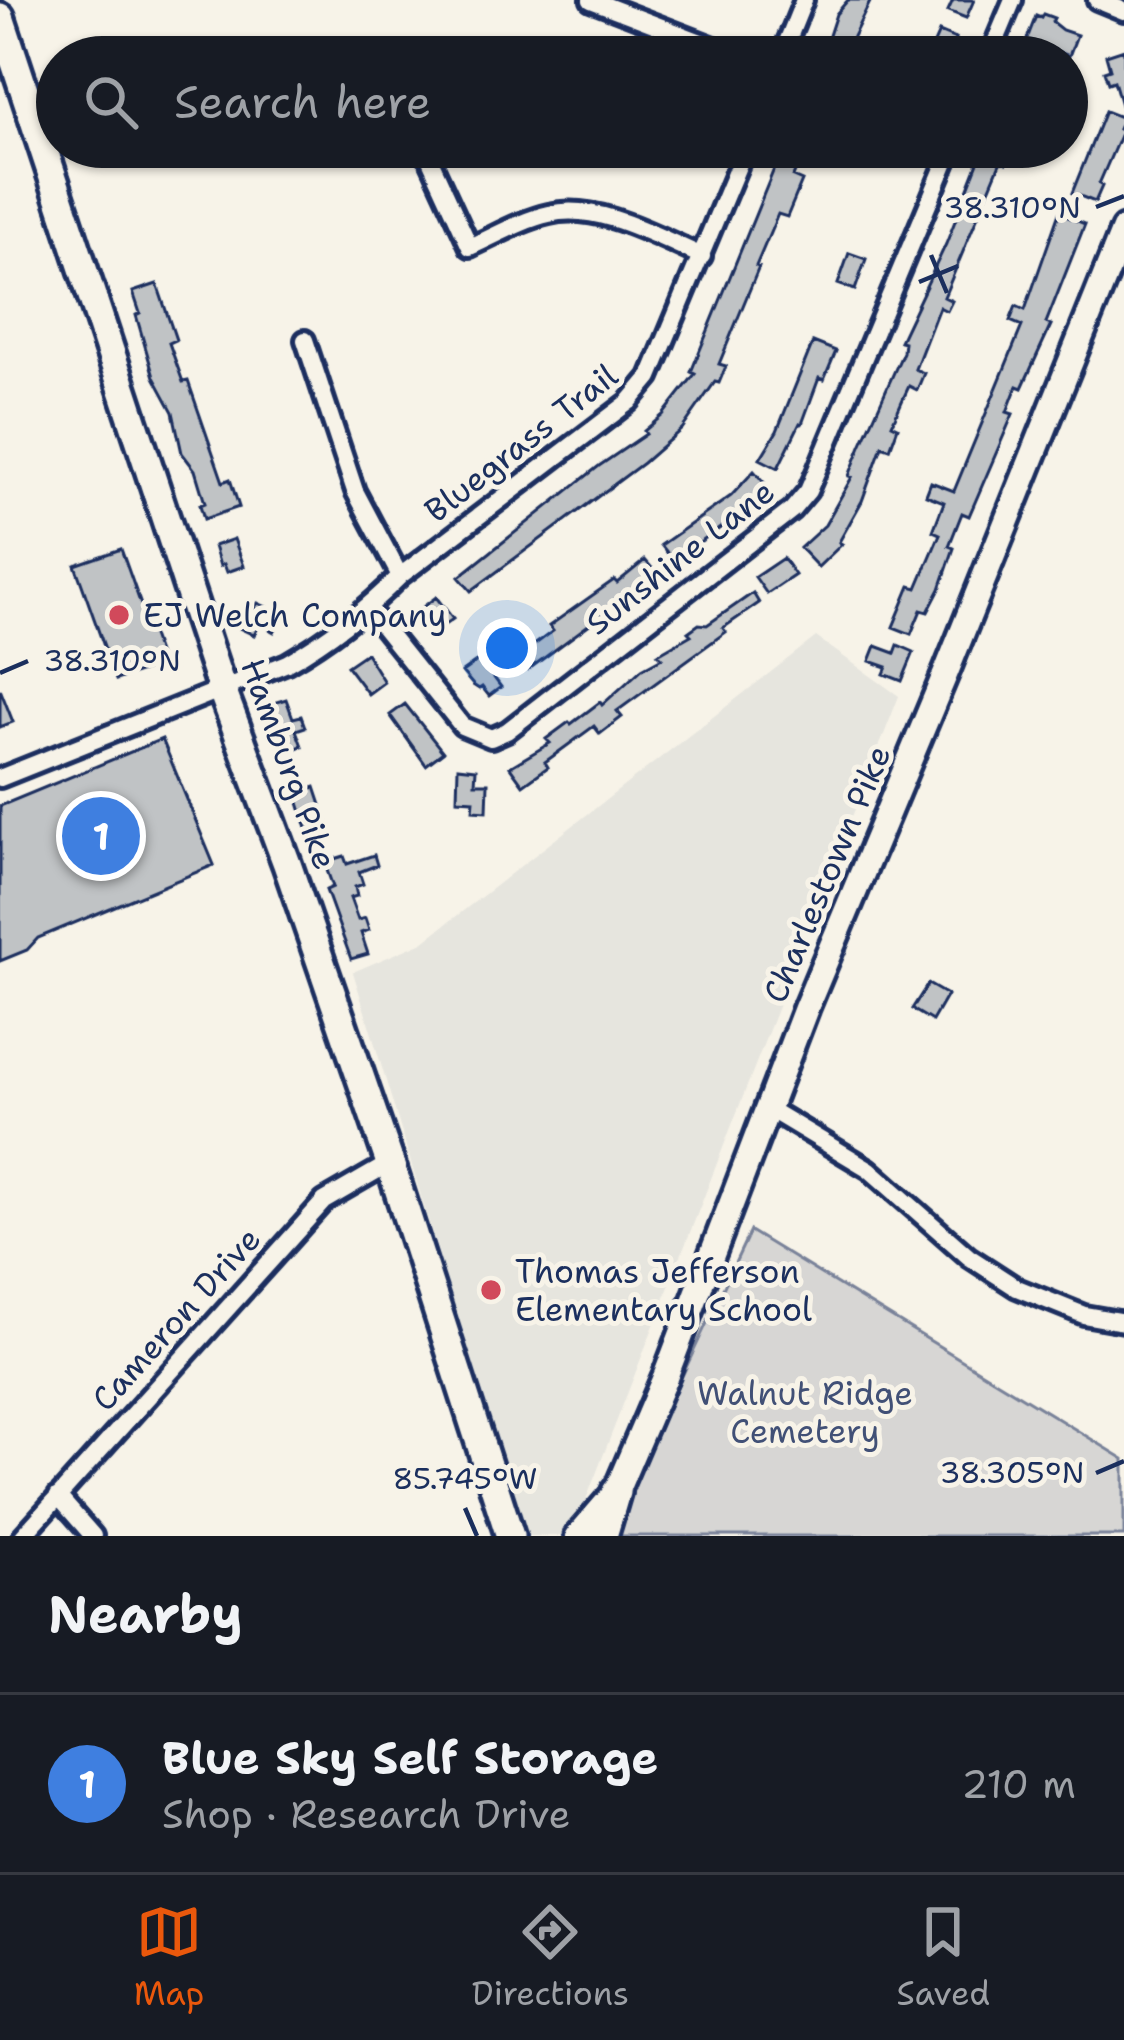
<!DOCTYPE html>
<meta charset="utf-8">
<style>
:root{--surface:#171b24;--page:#20242c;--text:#f1f3f6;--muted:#9ea1a6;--line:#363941;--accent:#ea580c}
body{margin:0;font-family:"Shantell Sans",sans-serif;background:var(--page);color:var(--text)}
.you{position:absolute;left:507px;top:648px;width:42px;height:42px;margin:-30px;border:9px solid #fff;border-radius:50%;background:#1a73e8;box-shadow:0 0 0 18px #1a73e833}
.badge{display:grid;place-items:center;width:78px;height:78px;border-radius:50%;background:var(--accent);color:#fff;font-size:39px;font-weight:700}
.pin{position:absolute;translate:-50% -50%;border:6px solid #fff;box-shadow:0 3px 12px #0006}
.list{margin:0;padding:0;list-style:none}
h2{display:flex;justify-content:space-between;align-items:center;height:156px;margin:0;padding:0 48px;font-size:51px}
h2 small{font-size:39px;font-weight:400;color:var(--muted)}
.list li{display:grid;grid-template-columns:78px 1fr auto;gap:36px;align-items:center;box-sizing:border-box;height:180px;padding:0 48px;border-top:3px solid var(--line)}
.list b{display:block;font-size:45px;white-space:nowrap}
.list p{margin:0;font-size:39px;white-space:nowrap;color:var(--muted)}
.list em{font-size:39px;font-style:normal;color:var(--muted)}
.icon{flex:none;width:66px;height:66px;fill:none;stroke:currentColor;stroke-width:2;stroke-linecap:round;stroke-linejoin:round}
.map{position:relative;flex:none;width:1124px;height:1536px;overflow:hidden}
.search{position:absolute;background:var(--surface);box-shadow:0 3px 9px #0004;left:36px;right:36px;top:36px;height:132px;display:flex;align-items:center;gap:30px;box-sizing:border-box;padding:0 42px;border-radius:66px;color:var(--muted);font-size:45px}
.sheet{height:336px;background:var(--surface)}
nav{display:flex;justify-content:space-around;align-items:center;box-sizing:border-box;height:168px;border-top:3px solid var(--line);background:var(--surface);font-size:33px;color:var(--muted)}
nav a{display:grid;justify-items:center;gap:6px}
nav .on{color:var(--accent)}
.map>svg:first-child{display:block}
.built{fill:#e6e5de}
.green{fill:#d7d6d4;stroke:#798299;stroke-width:3}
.building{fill:#c0c3c5;stroke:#1b2f5e;stroke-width:3}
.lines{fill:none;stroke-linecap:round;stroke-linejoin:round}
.street-casing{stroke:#1b2f5e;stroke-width:26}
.secondary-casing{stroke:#1b2f5e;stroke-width:33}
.primary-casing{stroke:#1b2f5e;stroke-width:36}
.street{stroke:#f7f3e8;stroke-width:16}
.secondary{stroke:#f7f3e8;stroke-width:24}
.primary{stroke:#f7f3e8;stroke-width:27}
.ticks{fill:none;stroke:#1b2f5e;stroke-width:4.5}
.poi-dot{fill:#d1495b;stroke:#f7f3e8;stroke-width:4.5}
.labels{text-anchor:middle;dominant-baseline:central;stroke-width:10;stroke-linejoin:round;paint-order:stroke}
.street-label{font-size:33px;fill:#1b2f5e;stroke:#f7f3e8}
.poi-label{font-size:33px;fill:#1b2f5e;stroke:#f7f3e8;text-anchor:start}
.park-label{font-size:33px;fill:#415076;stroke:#f7f3e8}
.ticks-label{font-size:30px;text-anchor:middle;fill:#1b2f5e;stroke:#f7f3e8;stroke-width:10;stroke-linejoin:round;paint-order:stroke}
</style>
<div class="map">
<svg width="1124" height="1536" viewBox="0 0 1124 1536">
<rect width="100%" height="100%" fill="#f7f3e8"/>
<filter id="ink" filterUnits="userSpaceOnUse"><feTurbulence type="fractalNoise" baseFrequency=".00833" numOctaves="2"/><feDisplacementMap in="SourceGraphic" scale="24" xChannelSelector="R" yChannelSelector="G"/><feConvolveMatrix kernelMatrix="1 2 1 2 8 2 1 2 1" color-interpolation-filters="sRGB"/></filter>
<g filter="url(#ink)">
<path class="built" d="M816 637 899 696 573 1533 568 1536H524L353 972 423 942Z"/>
<path class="green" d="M750 1231 1124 1459V1536H607Z"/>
<path class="building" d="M848 0H871L843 57H822L836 14Z
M953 0H974L966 18 948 11Z
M1043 14 1054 18 1052 22 1062 30 1077 35 1069 56 1027 39 1036 16 1041 18Z
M939 32 956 39 948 57H928Z
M1124 49V105H1121L1114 81 1108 83 1104 71 1110 69 1106 55Z
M1105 111 1123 118 1118 129 1122 131 1099 184 1102 186 1095 202 1072 193Z
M783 147H805L793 177 802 181 787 217 778 214 756 266 759 267 719 364 726 366 719 383 715 382 682 429 643 463 471 591 459 577 599 466 646 434 644 431 663 415 695 374 691 372Z
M984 147H1013L1006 163 1001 161 944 297 952 301 947 311 939 307 915 369 924 373 917 390 909 386 903 399 892 424 898 427 890 449 882 446 862 501 839 542 842 544 818 567 800 548 825 525 852 477 849 476 861 446 903 352 904 342 900 341 946 244Z
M1059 213 1085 224 1046 323 1051 325 1022 388 1017 386 1007 412 1013 414 969 516 962 513 949 546 954 548 940 589 928 612 921 610 911 634 893 627 910 586 917 588 940 534 933 531 944 502 926 495 931 482 954 491 1022 326 1010 321 1016 306 1025 310Z
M849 253 866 259 855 290 838 284Z
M157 284 176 340 169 343 183 382 188 381 223 482 230 479 239 507 204 519 200 505 205 503 195 470 182 453 173 412 154 377 136 315 140 313 133 292Z
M813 342 836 351 824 380 819 378 802 424 800 423 778 468 760 459 777 431Z
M754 471 768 487 735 518 673 560 661 545 731 496Z
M234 539 244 566 227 572 224 564 220 566 214 546Z
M121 549 162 664 116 680 75 565Z
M783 558 795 575 767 594 755 577Z
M645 560 657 574 528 670 518 657 553 631 549 626 614 580 617 583Z
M753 593 759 603 723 628 726 632 617 711 622 717 600 734 594 726 545 762 548 767 523 785 510 767 550 743 546 739 569 722 571 724 600 702 602 705 642 669 662 658 658 654 691 635 688 632 699 624 707 625Z
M436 597 453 619 432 634 415 613Z
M258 603 283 615 274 632 260 624 254 635 239 628Z
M898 645 914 652 902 681 884 674 887 667 870 661 876 646 895 653Z
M366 653 384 682 368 694 347 666Z
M480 659 501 687 489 696 482 687 479 689 473 685 462 672Z
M0 689 13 722 0 727Z
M286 699 293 718 301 716 305 727 296 730 302 746 281 753 270 722 276 720 270 704Z
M405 704 443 752 426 765 390 715Z
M162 739 214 865 38 938 27 950 0 961V806Z
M458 767 476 769 475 783H488L487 811 473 810 474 800 457 799Z
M315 787 329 829 309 835 296 793Z
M374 855 377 865 359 872 363 884 355 887 357 896 350 898 358 920 365 918 369 930 361 933 368 954 351 959 326 890 333 887 324 862 344 856 347 864Z
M928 984 947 995 932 1021 912 1009Z"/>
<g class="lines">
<g class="street-casing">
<path id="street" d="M591 0 740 57
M1097 0 1124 11
M781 57 804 0
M989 57 1013 0
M425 149 470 247C495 236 522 220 549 214 598 202 658 237 702 256
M305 340 355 491 400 576
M368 608 462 726 491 738 507 731 792 510 808 491 817 470 952 147
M0 778 287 663C329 639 366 610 400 576L629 402 650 377 746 147
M769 1109 869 1169 969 1257 1017 1288 1084 1315 1124 1322
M58 1496 93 1536
M23 1536 324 1201 390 1163"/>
</g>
<g class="secondary-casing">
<path id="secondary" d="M578 1536 616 1492 666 1375 806 1008 947 670 1124 229"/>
</g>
<g class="primary-casing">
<path id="primary" d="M0 17 222 690 287 864 390 1163 510 1536
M603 1536 616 1492"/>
</g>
<use href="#street" class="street"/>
<use href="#secondary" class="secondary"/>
<use href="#primary" class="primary"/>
</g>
</g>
<path class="ticks" d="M1096 207 1124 196M931 255 947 293M919 282 958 266M0 673 28 661M1096 1473 1124 1461M465 1508 477 1536"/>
<g class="poi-dot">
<circle cx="119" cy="615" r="12"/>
<circle cx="491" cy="1290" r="12"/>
</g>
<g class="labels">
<g class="street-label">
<text transform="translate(521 443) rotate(-38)">Bluegrass Trail</text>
<text transform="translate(680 557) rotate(-38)">Sunshine Lane</text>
<text transform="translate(289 764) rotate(70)">Hamburg Pike</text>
<text transform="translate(827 874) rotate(-67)">Charlestown Pike</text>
<text transform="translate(176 1319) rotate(-48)">Cameron Drive</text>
</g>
<g class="poi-label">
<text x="143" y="615">EJ Welch Company</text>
<text x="515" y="1271">Thomas Jefferson<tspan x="515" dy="38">Elementary School</tspan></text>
</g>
<g class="park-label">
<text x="805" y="1393">Walnut Ridge<tspan x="805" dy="38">Cemetery</tspan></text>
</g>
</g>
<g class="ticks-label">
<text x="1012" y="218">38.310°N</text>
<text x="112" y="671">38.310°N</text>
<text x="1012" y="1483">38.305°N</text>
<text x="465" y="1489">85.745°W</text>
</g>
</svg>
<div class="you"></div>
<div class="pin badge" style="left:101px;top:836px;background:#3f7fe0">1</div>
<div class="search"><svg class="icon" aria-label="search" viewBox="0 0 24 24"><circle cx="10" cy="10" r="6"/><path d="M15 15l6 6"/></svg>Search here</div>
</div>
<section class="sheet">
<h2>Nearby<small></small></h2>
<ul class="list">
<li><span class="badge" style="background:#3f7fe0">1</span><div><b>Blue Sky Self Storage</b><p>Shop · Research Drive</p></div><em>210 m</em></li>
</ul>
</section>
<nav>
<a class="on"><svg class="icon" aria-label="map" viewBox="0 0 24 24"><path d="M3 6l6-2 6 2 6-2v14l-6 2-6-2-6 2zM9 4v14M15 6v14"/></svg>Map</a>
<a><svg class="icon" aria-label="directions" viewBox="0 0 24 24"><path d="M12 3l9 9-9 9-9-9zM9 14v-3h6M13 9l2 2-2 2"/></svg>Directions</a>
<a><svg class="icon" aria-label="saved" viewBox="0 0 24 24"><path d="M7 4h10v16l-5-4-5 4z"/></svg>Saved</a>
</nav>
